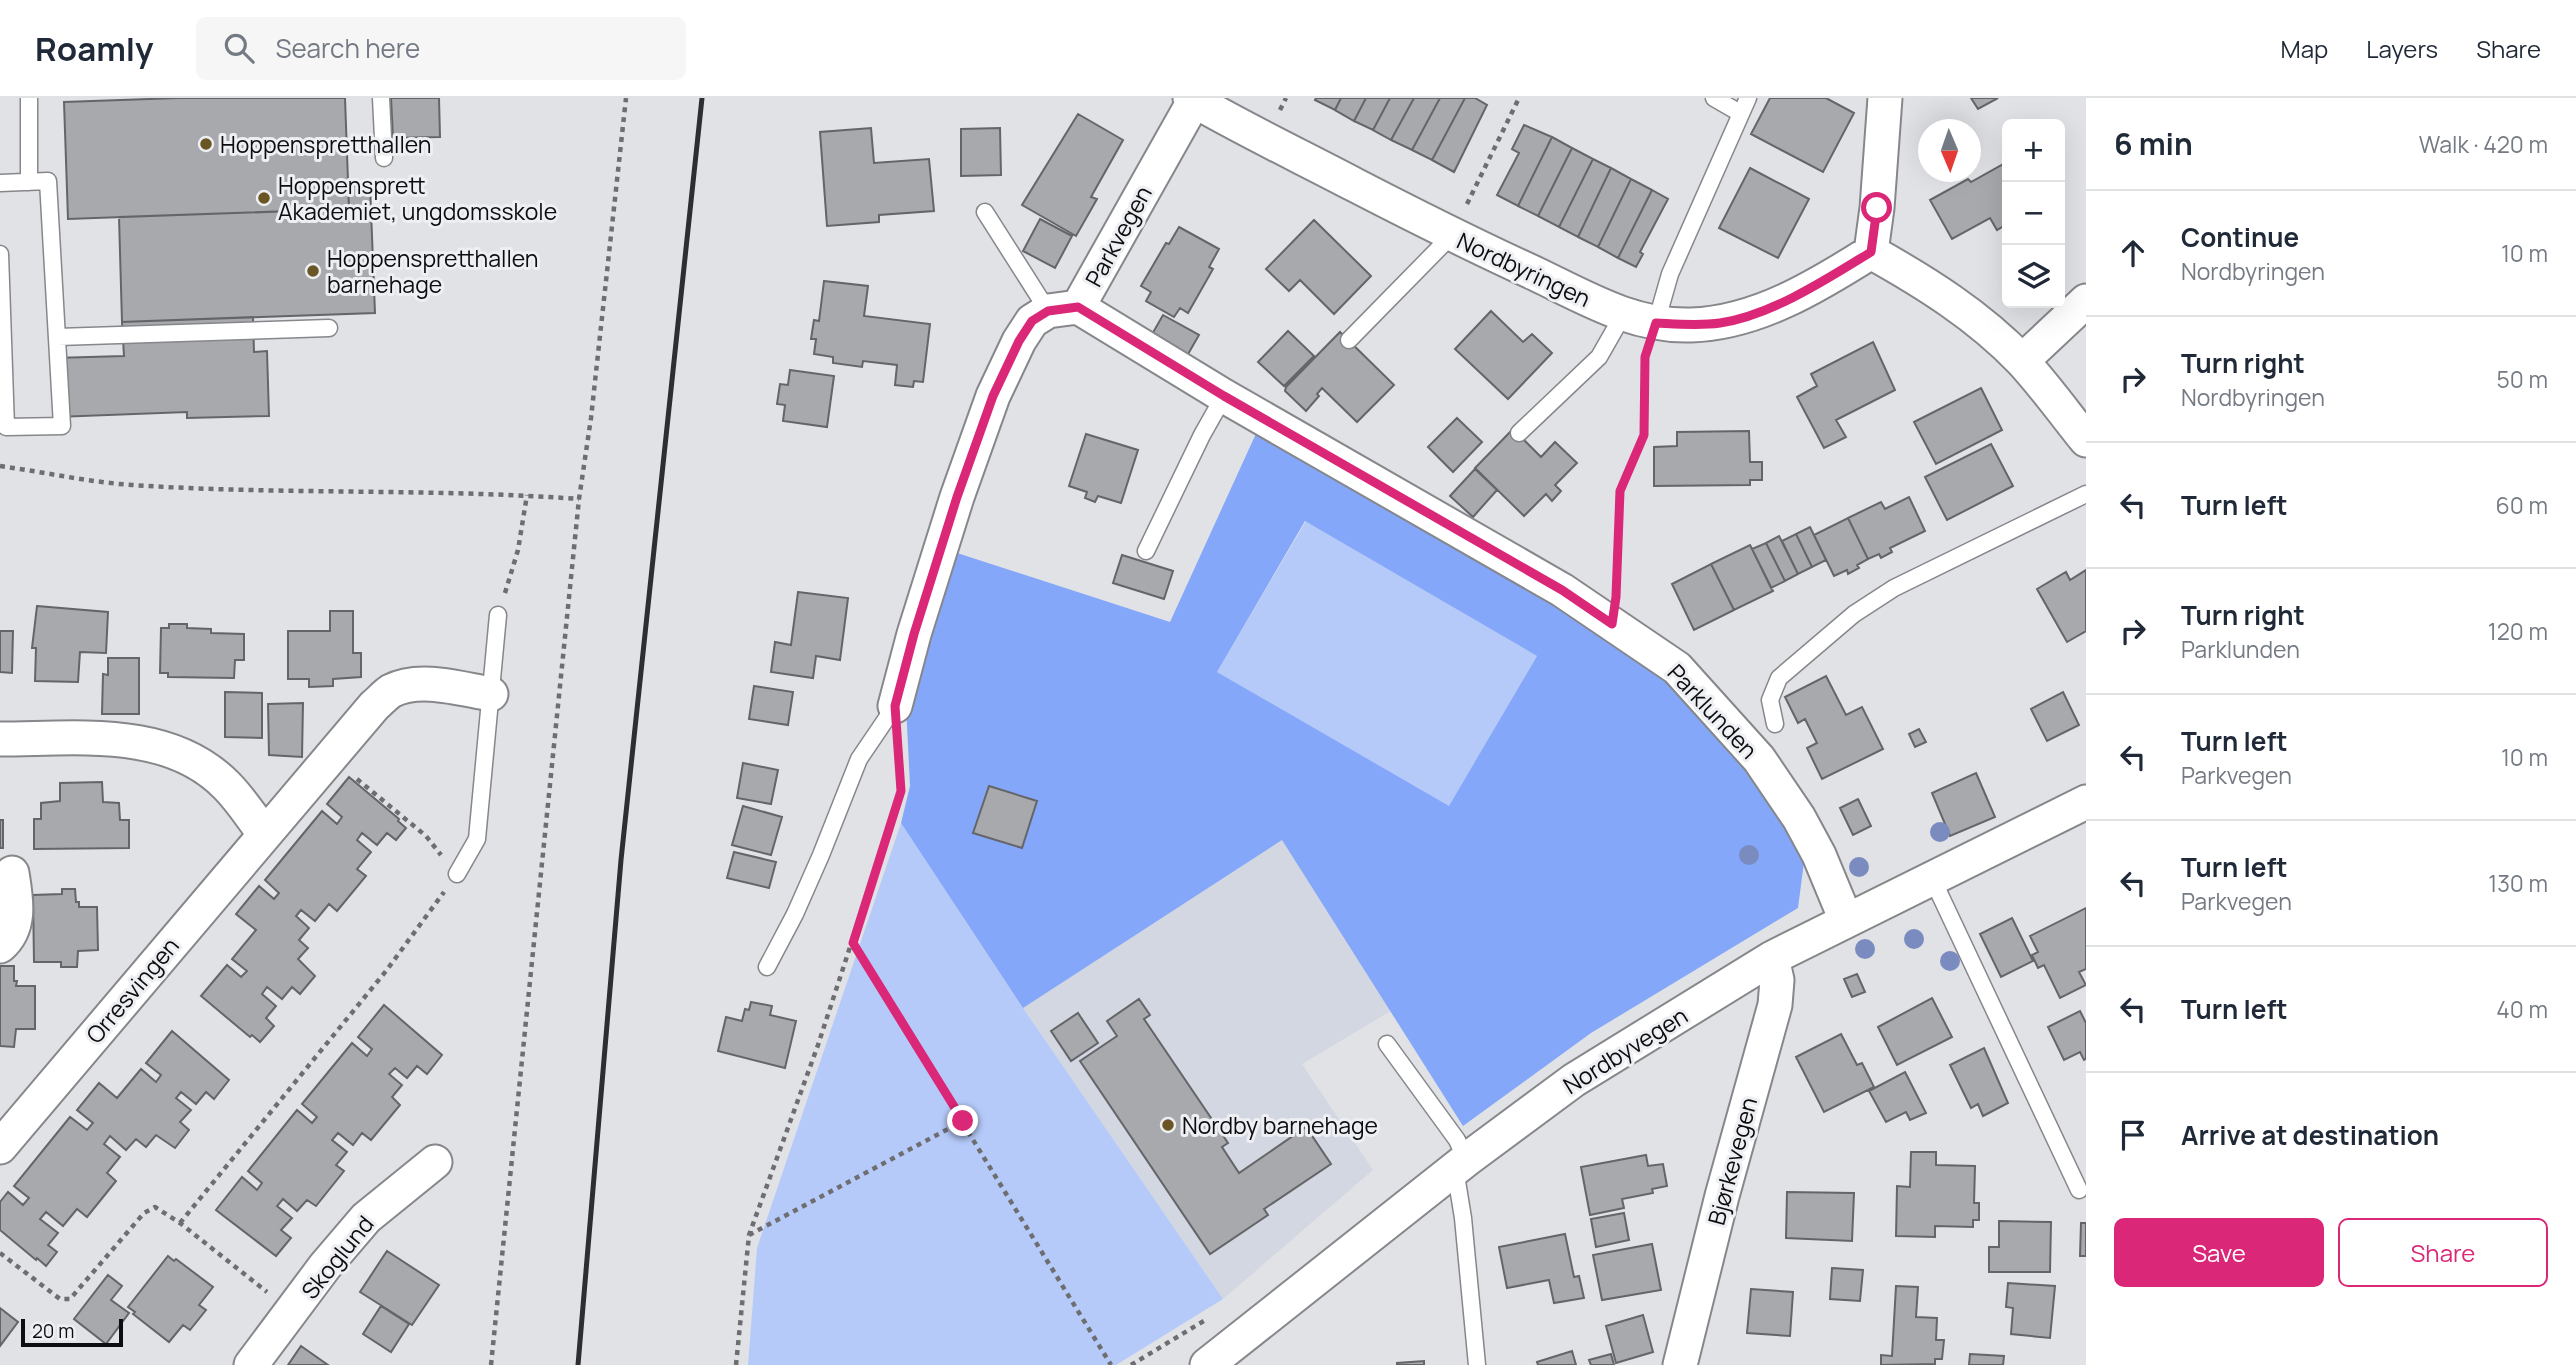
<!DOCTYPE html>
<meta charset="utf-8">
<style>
:root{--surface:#fff;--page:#f6f6f7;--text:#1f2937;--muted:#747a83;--line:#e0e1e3;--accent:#db2777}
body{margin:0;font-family:Manrope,sans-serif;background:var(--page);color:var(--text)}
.controls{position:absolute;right:21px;top:21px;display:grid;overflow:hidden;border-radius:10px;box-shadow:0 7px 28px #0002}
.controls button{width:63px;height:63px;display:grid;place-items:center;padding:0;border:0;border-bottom:2px solid var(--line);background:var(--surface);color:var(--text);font:35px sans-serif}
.compass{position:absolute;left:1918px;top:21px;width:63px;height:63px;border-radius:50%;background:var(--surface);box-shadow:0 7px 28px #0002;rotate:178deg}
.scale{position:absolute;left:21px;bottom:18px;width:102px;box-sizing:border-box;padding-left:7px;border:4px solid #0d0d0f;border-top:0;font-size:19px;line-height:24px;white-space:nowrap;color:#0d0d0f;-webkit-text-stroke:5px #eeeff3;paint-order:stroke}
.stop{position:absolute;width:21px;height:21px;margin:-16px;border:5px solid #db2777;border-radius:50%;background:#fff}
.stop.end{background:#db2777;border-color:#fff;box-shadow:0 2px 7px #0008}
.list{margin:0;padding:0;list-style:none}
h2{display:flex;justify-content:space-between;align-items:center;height:91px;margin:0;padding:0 28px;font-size:30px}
h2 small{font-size:23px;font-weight:400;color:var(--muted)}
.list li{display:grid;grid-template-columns:46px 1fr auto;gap:21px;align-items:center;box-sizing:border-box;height:126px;padding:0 28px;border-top:2px solid var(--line)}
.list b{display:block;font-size:26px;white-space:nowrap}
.list p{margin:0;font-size:23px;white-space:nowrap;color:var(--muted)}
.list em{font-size:23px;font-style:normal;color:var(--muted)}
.actions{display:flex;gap:14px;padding:21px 28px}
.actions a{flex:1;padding:16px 0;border:2px solid var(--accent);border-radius:10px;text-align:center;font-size:24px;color:var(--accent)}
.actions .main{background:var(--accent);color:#fff}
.icon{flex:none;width:38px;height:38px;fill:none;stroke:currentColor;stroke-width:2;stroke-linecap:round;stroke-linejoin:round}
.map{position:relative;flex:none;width:2086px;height:1267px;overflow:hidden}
header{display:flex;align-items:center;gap:42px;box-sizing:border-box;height:98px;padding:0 35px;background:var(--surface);border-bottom:2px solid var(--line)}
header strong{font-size:33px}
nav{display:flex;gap:38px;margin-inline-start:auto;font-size:24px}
.search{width:490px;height:63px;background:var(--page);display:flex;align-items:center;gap:18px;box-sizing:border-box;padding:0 24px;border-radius:10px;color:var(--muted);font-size:26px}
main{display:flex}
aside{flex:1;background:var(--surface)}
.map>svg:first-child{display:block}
.built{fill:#d3d7e2}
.green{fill:#b5caf9}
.forest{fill:#84a7f9;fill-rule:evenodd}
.building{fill:#a7a9ac;stroke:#646568;stroke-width:2}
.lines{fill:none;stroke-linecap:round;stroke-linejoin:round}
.lane-casing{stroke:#86878b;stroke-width:19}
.street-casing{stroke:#86878b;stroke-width:37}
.path{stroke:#6e6e71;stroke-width:4.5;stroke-dasharray:5 5;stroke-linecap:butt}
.lane{stroke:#fff;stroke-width:16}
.street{stroke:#fff;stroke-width:33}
.rail{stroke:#2e2e30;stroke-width:5}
.tree{fill:#7a8bc0}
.route{stroke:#db2777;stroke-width:9}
.poi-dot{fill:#6a5524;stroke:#eeeff3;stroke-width:2.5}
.labels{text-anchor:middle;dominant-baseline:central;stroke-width:6;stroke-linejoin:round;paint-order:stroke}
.poi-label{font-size:23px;fill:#0d0d0f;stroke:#eeeff3;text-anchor:start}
.street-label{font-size:23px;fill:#0d0d0f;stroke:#eeeff3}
</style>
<header>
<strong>Roamly</strong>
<div class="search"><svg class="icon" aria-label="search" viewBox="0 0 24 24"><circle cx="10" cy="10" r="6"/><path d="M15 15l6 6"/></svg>Search here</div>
<nav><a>Map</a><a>Layers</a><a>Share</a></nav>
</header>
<main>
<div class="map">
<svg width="2086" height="1267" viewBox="0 0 2086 1267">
<rect width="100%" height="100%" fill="#e1e2e6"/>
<path class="built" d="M1282 741 1391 913 1302 966 1373 1072 1223 1201 1023 910Z"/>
<path class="green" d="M1306 423 1537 558 1449 709 1217 574Z
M901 725 1023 910 1223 1201 1116 1267H748L757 1150Z"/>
<path class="forest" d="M1259 329 1645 561 1701 610 1788 724 1804 764 1798 810 1591 935 1463 1028 1282 742 1023 910 901 725 910 688 906 607 951 453 1170 524ZM1305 423 1537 558 1449 708 1217 574Z"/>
<path class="building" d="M178 0H345L349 111 68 121 64 4Z
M391 0H439L440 39 393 40Z
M1316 0H1341L1335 12 1315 2Z
M1341 0H1366L1354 23 1335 12Z
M1366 0H1390L1373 32 1354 23Z
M1390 0H1414L1391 42 1373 32Z
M1414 0H1440L1412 52 1391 42Z
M1440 0H1465L1432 62 1412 52Z
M1465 0H1475L1487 7 1454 74 1432 62Z
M1770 0H1826L1854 15 1823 74 1751 36Z
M1971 0H1998L1978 11Z
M1078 16 1123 42 1091 99 1097 101 1076 138 1022 107Z
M1954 23 1958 32H1936Z
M1524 27 1552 39 1518 108 1497 97 1519 55 1512 51Z
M871 30 874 65 929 61 934 113 879 117V124L827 128 820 34Z
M1000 30 1001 77 961 78V31Z
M1552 39 1572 50 1538 118 1518 108Z
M1572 50 1593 61 1559 129 1538 118Z
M1593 61 1611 70 1578 139 1559 129Z
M2007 64V126L1997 132 1990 120 1952 141 1930 102 1968 81 1971 84Z
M1611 70 1631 81 1598 149 1578 139Z
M1750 70 1809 101 1778 160 1719 130Z
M1631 81 1652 92 1618 160 1598 149Z
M370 87 375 215 122 224 119 119 349 111 348 88Z
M1652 92 1668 101 1640 154 1643 156 1636 169 1618 160Z
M1040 121 1072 138 1055 170 1023 153Z
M1314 122 1371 178 1334 216 1300 182 1289 193 1266 171Z
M1179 129 1219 151 1209 169 1213 171 1188 215 1180 210 1174 219 1146 203 1151 194 1141 188 1166 145 1169 146Z
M824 183 868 188 864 218 930 226 923 284 914 283 913 289 895 287 897 267 863 263 862 269 833 265V259L814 256 816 241H811L814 222 819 223Z
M1491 213 1523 244 1532 236 1552 255 1508 301 1455 251Z
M1163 217 1199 237 1187 258 1151 238Z
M253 219 254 254 267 253 269 318 187 320V314L56 319 54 260 124 258 122 224Z
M1288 233 1314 258 1284 288 1258 264Z
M1340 234 1394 287 1357 324 1322 290 1317 296 1319 298 1306 313 1285 293 1286 289Z
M1873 244 1895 292 1836 322 1846 339 1824 350 1797 299 1817 288 1811 276Z
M790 272 834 278 827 329 783 323 785 307 777 306 780 286 788 287Z
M1981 290 2002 332 1936 366 1914 324Z
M1457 320 1482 344 1453 374 1428 349Z
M1513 331 1541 359 1555 344 1577 365 1555 387 1561 393 1552 403 1546 396 1524 418 1475 370Z
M1749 333 1750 364H1762V382H1750V387L1654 388V349L1677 348V334Z
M1086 336 1138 352 1121 405 1098 398 1095 404 1085 400 1087 394 1069 388Z
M1991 346 2013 388 1947 422 1925 379Z
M1475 371 1497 392 1473 419 1450 398Z
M1909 399 1925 433 1890 450 1892 454 1881 460 1879 456 1868 461 1848 420 1881 404 1885 411Z
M1848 420 1868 461 1857 467 1859 470 1848 476 1847 472 1834 478 1814 437Z
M1810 429 1826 462 1812 469 1796 436Z
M1796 436 1812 469 1798 476 1782 443Z
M1779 438 1798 476 1785 483 1766 445Z
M1766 445 1785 483 1771 490 1752 451Z
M1750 447 1773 493 1734 512 1711 466Z
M1122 457 1173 473 1164 501 1113 485Z
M1711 466 1734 512 1694 532 1672 486Z
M2086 472V533L2067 544 2037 491 2066 474 2070 482Z
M798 494 848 500 840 562 816 558 813 580 771 574 775 544 791 547Z
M37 508 108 514 106 555 80 554 78 584 35 583 36 550H32Z
M330 513H353V555H361V579L333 581V588L309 589V581H288V533H330Z
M169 526H187V530L211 531V535L244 536V562H235L234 580 168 579V575H160L161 530H169Z
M0 533H13L12 575 0 574Z
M108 560H139V616H102L103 576 108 577Z
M1826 578 1846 617 1862 609 1883 651 1822 681 1807 650 1817 645 1805 621 1798 625 1785 599Z
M754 588 793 594 788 627 749 621Z
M225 594 262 595V640L225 639Z
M2063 594 2079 627 2047 643 2031 611Z
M303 605 302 659 269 657 268 606Z
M1919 631 1926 644 1915 649 1909 636Z
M743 665 778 672 771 706 737 700Z
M1976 675 1995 719 1950 738 1932 695Z
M349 679 399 721 398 723 406 730 396 742 387 735 377 747 362 735 357 742 371 754 357 771 366 778 337 813 329 806 315 823 301 812 296 818 309 830 299 842 308 850 298 861 315 878 300 896 292 889 282 901 267 889 262 896 276 908 266 920 274 928 260 944 252 937 250 939 201 898 227 867 241 879 247 873 232 861 256 832 236 816 259 788 274 801 279 795 265 782 322 713 337 726 342 719 327 706Z
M102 684 103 704 119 705 120 722H129V750L34 751V721H41V705L60 703V685Z
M989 688 1037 703 1022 750 973 735Z
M1858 701 1871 728 1853 737 1840 710Z
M743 708 782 719 771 757 732 747Z
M0 722H3V750H0Z
M734 754 776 764 769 790 727 780Z
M62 791H75L76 804H79V809H97L98 852 78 853 77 869H61V864H34L33 797 62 796Z
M2086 810V871L2079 874 2086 887 2060 900 2044 867 2038 870 2032 857 2038 854 2030 838Z
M2012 820 2033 863 2001 879 1980 836Z
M0 868H14V883H17L16 888H35V931H16L14 949 0 948Z
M1857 876 1865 894 1852 899 1844 881Z
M1932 900 1952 939 1897 967 1878 929Z
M1139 901 1150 917 1144 921 1228 1045 1222 1049 1239 1075 1306 1029 1331 1066 1264 1111 1268 1117 1210 1156 1080 963 1117 938 1107 923Z
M751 904 772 908 770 917 796 923 785 970 718 953 726 919 742 923 745 911 749 912Z
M384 907 442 957 427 976 417 968 407 980 395 970 389 976 402 987 392 999 400 1007 371 1042 362 1035 353 1047 338 1035 332 1042 347 1054 336 1067 344 1073 316 1108 307 1102 297 1113 283 1101 277 1108 292 1120 281 1132 291 1140 276 1158 216 1112 242 1079 257 1092 262 1085 248 1073 297 1012 312 1025 317 1019 302 1006 352 945 367 958 372 951 358 939Z
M2080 913 2086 925V961L2084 962 2080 954 2064 962 2048 929Z
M1078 915 1098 945 1071 963 1051 933Z
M172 933 229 982 214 1001 206 994 196 1006 181 994 176 1000 191 1012 180 1024 189 1032 175 1050 156 1037 146 1049 136 1041 126 1052 110 1038 104 1046 120 1059 107 1075 116 1083 87 1119 77 1111 63 1128 46 1114 40 1121 58 1135 48 1147 57 1154 46 1168 37 1160 36 1162 0 1132V1104L8 1094 23 1107 29 1100 14 1088 70 1019 87 1032 93 1025 77 1012 99 985 117 1000 141 971 156 984 161 977 146 965Z
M1841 936 1857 967 1862 965 1874 989 1824 1014 1796 959Z
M1984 950 2008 1005 1983 1018 1978 1006 1971 1010 1950 967Z
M1905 974 1926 1015 1910 1022 1906 1014 1886 1024 1869 993Z
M1911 1054H1936V1067L1975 1068 1974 1105H1979V1122H1973V1129L1935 1128V1139L1896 1138 1897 1088 1910 1089Z
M1646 1057 1648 1068 1663 1066 1667 1088 1652 1091 1653 1095 1622 1101 1624 1110 1590 1117 1581 1069Z
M1787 1094 1854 1095 1852 1143 1786 1140Z
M1624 1115 1629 1142 1596 1149 1591 1121Z
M1999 1123 2051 1124 2050 1174H1989V1149H1999Z
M2081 1125H2086V1158H2080Z
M1565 1136 1574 1179 1579 1178 1584 1200 1554 1205 1549 1182 1507 1190 1499 1149Z
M1652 1146 1661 1192 1602 1202 1593 1157Z
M387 1153 439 1187 412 1227 360 1194Z
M168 1158 174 1163 176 1161 213 1189 199 1207 206 1212 190 1232 183 1227 169 1244 133 1216 135 1214 128 1209Z
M1832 1170 1863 1172 1860 1203 1830 1201Z
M108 1177 122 1188 111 1202 129 1215 106 1246 74 1221Z
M2008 1185 2055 1188 2050 1240 2011 1236 2013 1210 2006 1209Z
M1896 1188 1918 1189 1916 1219 1937 1220 1936 1242H1944L1942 1261H1935V1266L1881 1267V1257L1892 1258Z
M1751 1191 1793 1194 1790 1238 1747 1235Z
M381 1208 409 1226 391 1254 363 1236Z
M0 1210 18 1224 0 1248Z
M1643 1217 1653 1254 1616 1265 1606 1228Z
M301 1248 328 1267H288Z
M1572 1253 1576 1267H1538L1537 1264Z
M1611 1256 1614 1267H1591L1589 1262Z
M1970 1256 2004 1258 2003 1267H1969Z
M1424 1263V1267H1397V1265Z"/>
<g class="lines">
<g class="lane-casing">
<path id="lane" d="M29 0V84
M381 0 384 60
M1714 0 1740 15
M0 85 48 83 62 328 6 329 0 156
M985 114 1048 213
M1656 225 1670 176 1748 0
M58 239 329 230
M1349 242 1452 137
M1519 335 1599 259 1623 217
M1146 453 1202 337 1224 298
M1775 626 1770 602 1779 580 1854 516 1894 490 2086 396
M457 776 477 741 498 517
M1932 780 2079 1092
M767 869 795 816 821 757 859 661 895 608
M1387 946 1457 1042 1466 1062
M1455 1071 1463 1120 1477 1267"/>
</g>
<g class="street-casing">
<path id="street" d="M1190 0C1243 31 1300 58 1355 87 1415 118 1475 148 1536 176 1586 200 1634 229 1691 227 1757 225 1817 188 1871 154
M1871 154C1925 184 1979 218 2022 263 2045 288 2065 316 2086 342
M1871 154 1877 110 1885 0
M1078 209 1224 298 1562 492 1677 570 1759 661 1799 720 1819 757 1846 822
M1078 209 1194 3
M2022 263 2086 203
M895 608 914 536 957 399 993 298 1019 243 1032 223 1048 213 1078 209
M0 641C76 641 169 628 227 688 241 702 252 720 264 735
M0 848C22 829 16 801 12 775
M0 1049 374 608C380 603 385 597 391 593 420 578 461 591 491 596
M251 1267 325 1168 366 1120 435 1064
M1207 1267 1466 1062 1574 982 1772 860 2086 704
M1680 1267 1722 1098 1775 907 1777 882 1772 860"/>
</g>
<path class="path" d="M1280 12 1286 0
M1467 106 1519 0
M0 368C44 374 88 384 132 387 281 397 430 390 579 401
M1617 490 1620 393 1644 337 1646 256
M505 495 518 452 527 397
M357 681 426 738 441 757
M853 846 1111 1267
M180 1125 386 873 444 794
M749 1137 963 1023
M0 1155 60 1201H70L144 1115 155 1109 180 1125 267 1194
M491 1267 579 401 591 320 626 0
M736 1267 749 1137 818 947 901 693 898 650
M1131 1267 1207 1221"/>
<use href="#lane" class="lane"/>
<use href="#street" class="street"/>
<path class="rail" d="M578 1267 621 762 702 0"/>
</g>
<g class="tree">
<circle cx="1940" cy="734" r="10"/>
<circle cx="1749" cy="757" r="10"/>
<circle cx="1859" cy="769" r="10"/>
<circle cx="1914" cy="841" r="10"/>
<circle cx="1865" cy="851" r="10"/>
<circle cx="1950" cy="863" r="10"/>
</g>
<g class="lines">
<path class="route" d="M963 1023 853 845 901 693 895 608 914 536 957 399 993 298 1019 243 1032 223 1048 213 1078 209 1224 298 1562 492 1612 526 1616 499 1620 393 1644 337 1645 259 1656 225C1677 226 1699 228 1720 225 1772 217 1827 181 1871 154L1877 110"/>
</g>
<g class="poi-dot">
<circle cx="206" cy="46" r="7"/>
<circle cx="264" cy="100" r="7"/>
<circle cx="313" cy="173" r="7"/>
<circle cx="1168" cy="1027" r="7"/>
</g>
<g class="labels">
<g class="poi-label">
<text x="220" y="46">Hoppenspretthallen</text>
<text x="278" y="87">Hoppensprett<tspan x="278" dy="26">Akademiet, ungdomsskole</tspan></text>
<text x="327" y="160">Hoppenspretthallen<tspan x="327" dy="26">barnehage</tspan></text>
<text x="1182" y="1027">Nordby barnehage</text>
</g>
<g class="street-label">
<text transform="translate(1118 138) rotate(-61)">Parkvegen</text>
<text transform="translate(1524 171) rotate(25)">Nordbyringen</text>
<text transform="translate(1713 613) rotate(47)">Parklunden</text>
<text transform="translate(132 892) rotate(-50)">Orresvingen</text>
<text transform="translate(1625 952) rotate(-32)">Nordbyvegen</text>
<text transform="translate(1732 1063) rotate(-75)">Bjørkevegen</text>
<text transform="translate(337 1159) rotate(-51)">Skoglund</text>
</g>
</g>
</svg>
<div class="controls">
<button>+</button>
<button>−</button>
<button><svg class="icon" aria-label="layers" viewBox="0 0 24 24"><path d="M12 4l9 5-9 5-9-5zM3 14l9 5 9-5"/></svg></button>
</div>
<svg class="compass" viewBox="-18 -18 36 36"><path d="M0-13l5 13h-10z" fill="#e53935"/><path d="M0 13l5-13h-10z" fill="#747a83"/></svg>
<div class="scale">20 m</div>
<div class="stop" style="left:1877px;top:110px"></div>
<div class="stop end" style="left:963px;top:1023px"></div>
</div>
<aside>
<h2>6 min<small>Walk · 420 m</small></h2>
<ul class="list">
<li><svg class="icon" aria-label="ahead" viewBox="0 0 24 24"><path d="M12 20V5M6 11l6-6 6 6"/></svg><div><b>Continue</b><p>Nordbyringen</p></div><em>10 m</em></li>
<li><svg class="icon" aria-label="right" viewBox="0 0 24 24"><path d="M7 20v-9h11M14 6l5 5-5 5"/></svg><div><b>Turn right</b><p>Nordbyringen</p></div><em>50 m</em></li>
<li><svg class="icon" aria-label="left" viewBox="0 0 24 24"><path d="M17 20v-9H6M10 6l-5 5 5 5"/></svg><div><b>Turn left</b></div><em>60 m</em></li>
<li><svg class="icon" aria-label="right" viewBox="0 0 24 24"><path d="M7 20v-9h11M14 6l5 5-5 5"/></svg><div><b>Turn right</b><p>Parklunden</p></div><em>120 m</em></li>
<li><svg class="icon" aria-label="left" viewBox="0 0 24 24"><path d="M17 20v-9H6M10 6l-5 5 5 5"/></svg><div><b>Turn left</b><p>Parkvegen</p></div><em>10 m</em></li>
<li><svg class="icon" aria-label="left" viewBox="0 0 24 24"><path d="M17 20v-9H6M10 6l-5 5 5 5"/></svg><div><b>Turn left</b><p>Parkvegen</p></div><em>130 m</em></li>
<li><svg class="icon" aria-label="left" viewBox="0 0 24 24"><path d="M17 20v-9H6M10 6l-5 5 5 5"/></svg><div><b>Turn left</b></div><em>40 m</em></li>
<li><svg class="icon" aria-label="arrive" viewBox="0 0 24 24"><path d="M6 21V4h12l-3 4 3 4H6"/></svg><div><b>Arrive at destination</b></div></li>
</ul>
<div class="actions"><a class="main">Save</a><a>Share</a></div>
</aside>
</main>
